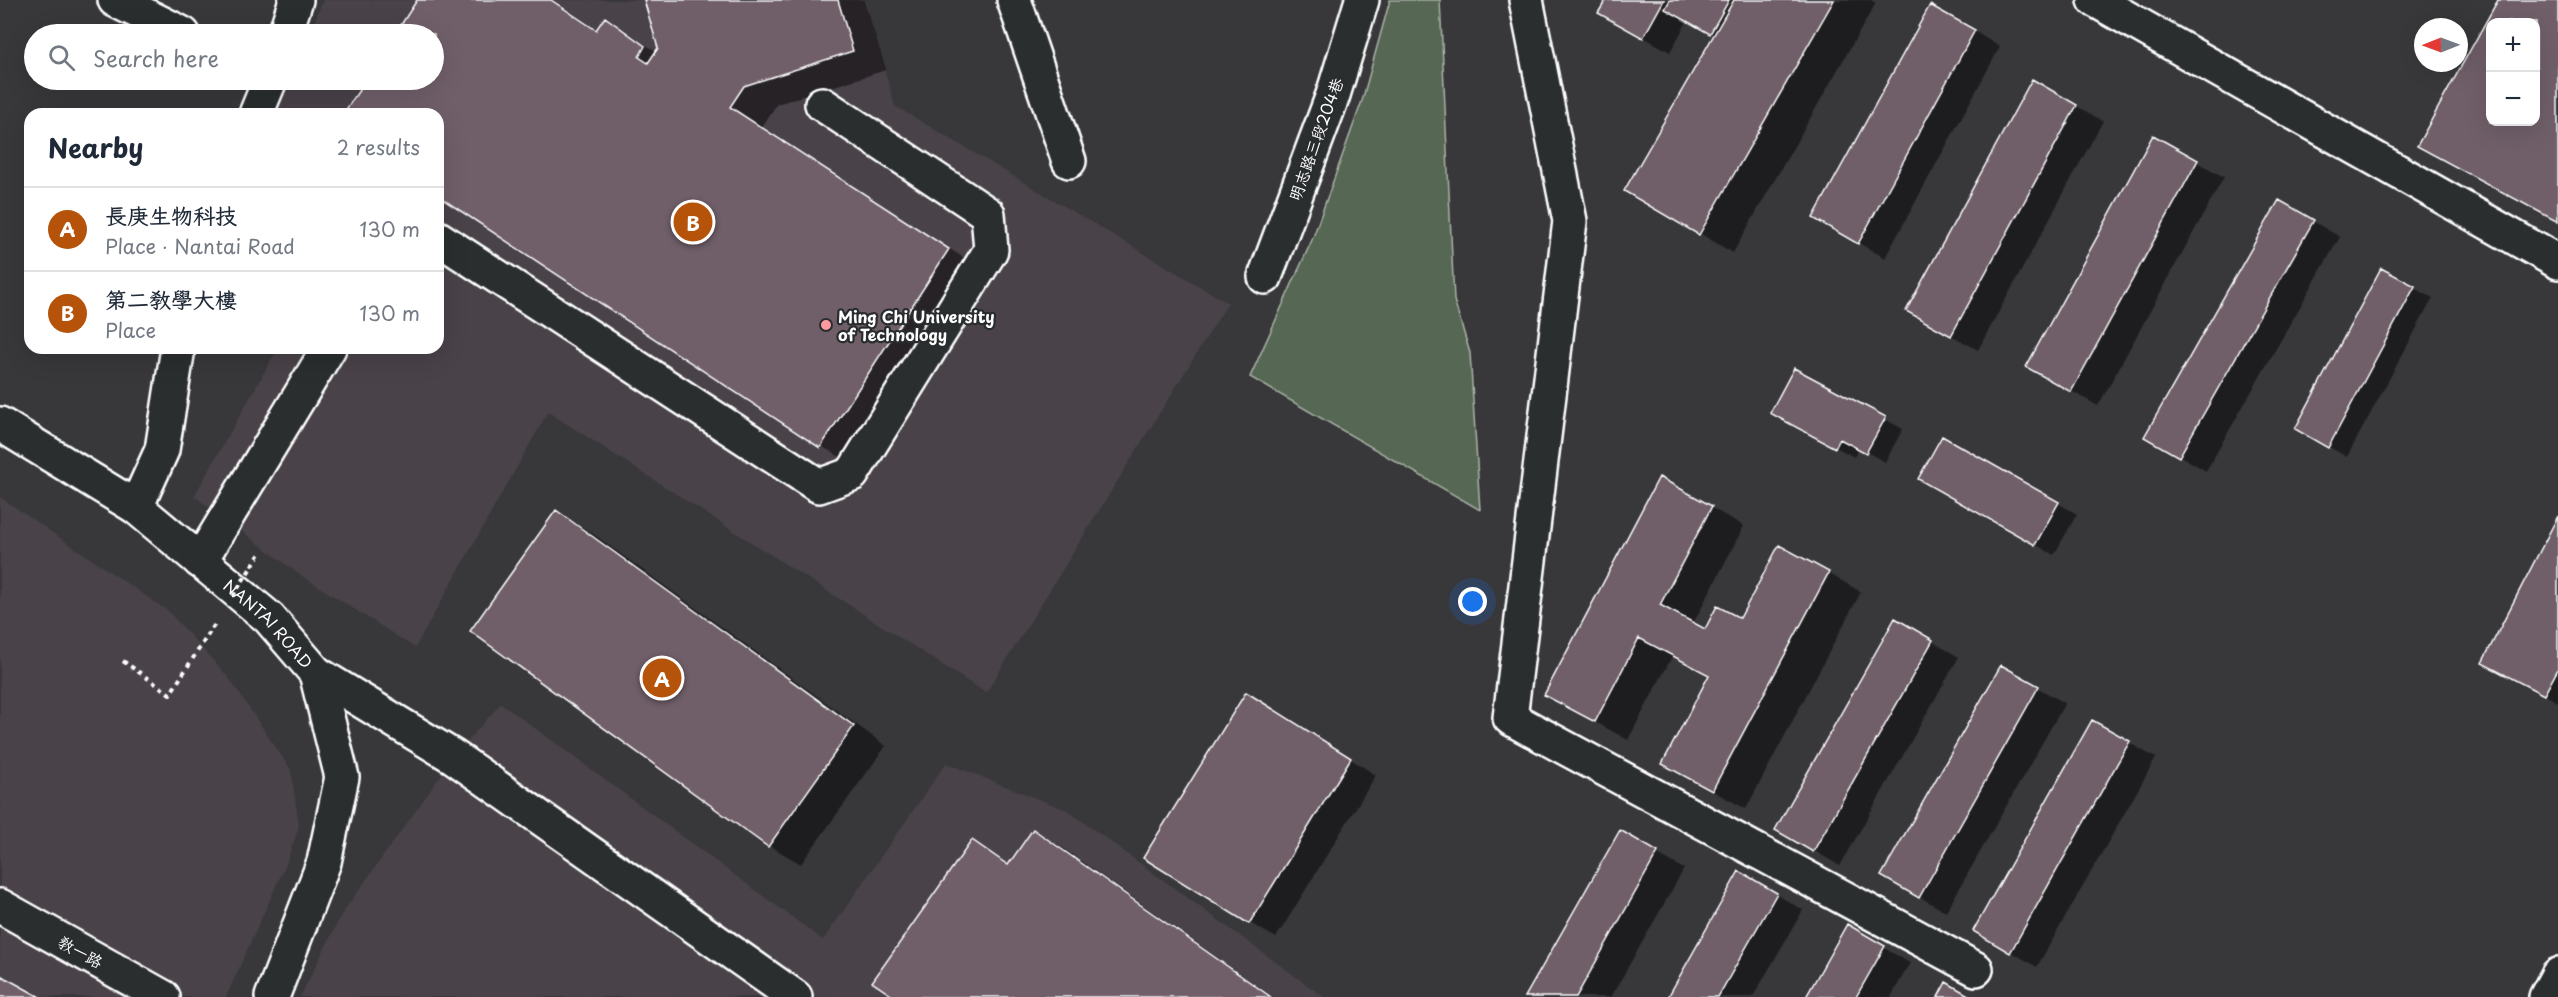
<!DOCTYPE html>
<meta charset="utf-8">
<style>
:root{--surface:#fff;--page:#f2f2f3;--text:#1f2937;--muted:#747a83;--line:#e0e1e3;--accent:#b45309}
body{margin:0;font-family:"Playpen Sans","LXGW WenKai TC",sans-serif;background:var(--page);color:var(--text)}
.controls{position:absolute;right:18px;top:18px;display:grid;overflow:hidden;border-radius:12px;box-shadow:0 6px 24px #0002}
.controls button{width:54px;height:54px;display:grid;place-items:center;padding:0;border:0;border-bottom:2px solid var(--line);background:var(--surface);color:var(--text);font:30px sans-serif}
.compass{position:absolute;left:2414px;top:18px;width:54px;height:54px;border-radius:50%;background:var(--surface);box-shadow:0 6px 24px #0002;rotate:269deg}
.you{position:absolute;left:1473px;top:602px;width:21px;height:21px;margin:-15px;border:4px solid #fff;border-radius:50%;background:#1a73e8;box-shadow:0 0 0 9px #1a73e833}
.badge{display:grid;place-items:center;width:39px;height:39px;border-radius:50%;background:var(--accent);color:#fff;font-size:20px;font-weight:700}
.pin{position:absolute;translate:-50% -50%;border:3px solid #fff;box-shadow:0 2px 6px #0006}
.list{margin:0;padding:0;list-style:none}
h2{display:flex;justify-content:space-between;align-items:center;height:78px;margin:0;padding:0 24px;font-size:26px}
h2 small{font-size:20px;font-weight:400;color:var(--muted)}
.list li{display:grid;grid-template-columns:39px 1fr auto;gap:18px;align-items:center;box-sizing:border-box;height:84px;padding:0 24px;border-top:2px solid var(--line)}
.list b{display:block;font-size:22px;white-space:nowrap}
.list p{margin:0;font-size:20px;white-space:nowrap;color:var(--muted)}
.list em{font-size:20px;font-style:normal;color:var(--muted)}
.icon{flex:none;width:33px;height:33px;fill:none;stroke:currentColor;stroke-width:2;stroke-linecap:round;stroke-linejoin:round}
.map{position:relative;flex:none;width:2558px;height:997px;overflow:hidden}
.search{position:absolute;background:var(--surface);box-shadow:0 6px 24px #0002;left:24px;top:24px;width:420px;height:66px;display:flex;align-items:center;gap:15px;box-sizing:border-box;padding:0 21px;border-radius:33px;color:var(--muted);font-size:22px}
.panel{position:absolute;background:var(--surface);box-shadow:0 6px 24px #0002;left:24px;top:108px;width:420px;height:246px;border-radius:18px}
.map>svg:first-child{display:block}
.built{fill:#484348}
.green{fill:#566853;stroke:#aab4a9;stroke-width:1.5}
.shadow{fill:#0007;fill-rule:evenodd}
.building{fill:#6f5f69;stroke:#fff;stroke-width:1.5;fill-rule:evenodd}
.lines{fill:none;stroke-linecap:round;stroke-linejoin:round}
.minor-casing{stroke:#fff;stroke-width:38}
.path{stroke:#fff;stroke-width:4;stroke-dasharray:4.5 4.5;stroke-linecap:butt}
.minor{stroke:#2a2d2e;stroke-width:33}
.path-bridge{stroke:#fff;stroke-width:4;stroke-dasharray:4.5 4.5;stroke-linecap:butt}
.poi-dot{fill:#ff9aa2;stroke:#2a2d2e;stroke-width:2}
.labels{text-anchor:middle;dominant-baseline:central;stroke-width:4.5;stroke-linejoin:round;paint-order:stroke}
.street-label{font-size:16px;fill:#fff;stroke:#2a2d2e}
.poi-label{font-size:16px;font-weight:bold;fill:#fff;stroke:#2a2d2e;text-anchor:start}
</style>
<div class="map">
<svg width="2558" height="997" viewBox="0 0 2558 997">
<rect width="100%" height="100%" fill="#38373a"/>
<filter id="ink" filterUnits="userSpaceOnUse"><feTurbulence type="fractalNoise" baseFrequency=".0167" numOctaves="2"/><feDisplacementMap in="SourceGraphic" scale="12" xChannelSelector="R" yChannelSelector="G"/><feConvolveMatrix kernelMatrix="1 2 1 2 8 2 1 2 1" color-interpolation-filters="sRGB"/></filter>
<g filter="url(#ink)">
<path class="built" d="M323 0H865L895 106 1228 303 986 693 548 412 415 648 299 574 194 496 278 348H438V114H275L289 80H434V34H309Z
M0 497 168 611 229 678 291 770 299 826 287 862 226 997H0Z
M501 703 823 940 946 763 1067 810 1324 997H300L343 912 454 757Z"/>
<path class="green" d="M1390 0H1440L1454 300 1470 353 1480 510 1250 377 1312 240 1362 101Z"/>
<path class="shadow" d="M419 0H553L598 30 605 19 657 52 659 48 645 0H864L886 70 777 104 762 127 981 269 854 465 821 446 438 194V114H345L367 80H434V34H397Z
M1608 0H1871L1876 3 1733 253 1626 190 1715 36 1688 20 1670 52 1600 13Z
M2499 0H2558V222L2419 145ZM2490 22H2536V122H2490Z
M1974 31 2000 47 1885 258 1815 218Z
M2033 81 2103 121 1978 350 1934 326Z
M2153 137 2224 177 2098 406 2055 382Z
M2280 202 2340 237 2206 471 2146 436Z
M2382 270 2433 298 2347 457 2297 429Z
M1885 419 1903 429 1885 462 1859 448 1854 457 1791 423Z
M1943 438 2077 514 2054 555 1920 479Z
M1660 479 1744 526 1693 624 1706 631 1741 620 1828 573 1861 592 1746 809 1696 782 1710 675 1673 655 1628 740 1579 713Z
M557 512 589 531 886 746 801 864 768 845Z
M2558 519V702L2511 677Z
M1895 620 1959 657 1840 866 1777 829Z
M2001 667 2065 703 1946 912 1883 876Z
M1273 710 1376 775 1276 938 1250 923Z
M2093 722 2156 758 2037 967 1975 931Z
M1034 831 1060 846 1273 997H896L972 842 1010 865Z
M1620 832 1684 869 1611 997H1527Z
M1740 873 1803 910 1753 997H1669Z
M1848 927 1910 963 1891 997H1808Z"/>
<path class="building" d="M417 0H551L596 30 605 17 645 46 639 57 648 63 658 48 644 0H838L853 51 744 86 730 107 949 249 820 448 438 196V114H343L366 80H434V34H395Z
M1606 0H1664L1643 38 1598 13Z
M1670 0H1729L1710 34 1665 9Z
M1734 0H1834L1699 235 1624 191Z
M2498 0H2558V222L2417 146ZM2490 22H2536V122H2490Z
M1930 5 1975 30 1858 244 1813 218Z
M2032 79 2077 105 1951 336 1906 311Z
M2153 135 2198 160 2071 392 2026 367Z
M2279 200 2314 220 2179 457 2144 437Z
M2381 268 2415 286 2328 448 2295 429Z
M1794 368 1886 417 1866 453 1840 439 1835 448 1770 413Z
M1942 436 2059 502 2035 545 1918 479Z
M1659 477 1712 506 1660 605 1705 629 1717 606 1740 618 1779 545 1829 572 1712 791 1662 764 1709 675 1639 638 1595 722 1544 695Z
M556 510 854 726 768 847 470 631Z
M2558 516V669L2544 695 2482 663Z
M1895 618 1933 640 1813 852 1775 830Z
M2001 665 2039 686 1919 898 1881 876Z
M1246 692 1351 758 1249 924 1143 858Z
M2092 720 2130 741 2010 953 1973 931Z
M1033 829 1271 997H894L872 982 972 840 1008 865Z
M1620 830 1658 852 1576 997H1525Z
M1739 871 1777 893 1718 997H1668Z
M1847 924 1885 946 1856 997H1806Z
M0 975 40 997H0Z
M1946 982 1972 997H1938Z"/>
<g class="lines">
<g class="minor-casing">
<g id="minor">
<path d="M115 0 183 34"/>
<path d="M1014 0 1069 161"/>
<path d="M1526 0 1570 221 1510 718 1976 969"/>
<path d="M2095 0 2558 262"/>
<path d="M285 34 296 0"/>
<path d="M256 114 270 80"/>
<path d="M438 238 819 486 852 474 991 250 988 214 822 104"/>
<path d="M1265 277 1333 95 1362 0"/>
<path id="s1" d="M0 424 136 507 269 618 316 673 342 777 324 862 272 997"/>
<path d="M136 507 162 450 178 348"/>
<path d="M200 561 329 348"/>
<path d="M316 673 454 757 795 997"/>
<path d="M0 906 163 997"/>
<path d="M2546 997 2558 975"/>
</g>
</g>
<path class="path" d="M123 661 170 694 215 624"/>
<use href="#minor" class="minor"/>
<path class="path-bridge" d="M233 596 261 552"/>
</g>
</g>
<circle class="poi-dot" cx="826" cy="325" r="6"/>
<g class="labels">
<g class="street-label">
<text transform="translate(1315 139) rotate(-70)">明志路三段204巷</text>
<text stroke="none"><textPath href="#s1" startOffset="336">NANTAI ROAD</textPath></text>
<text transform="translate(81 951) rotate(29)">教一路</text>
</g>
<g class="poi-label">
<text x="838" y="316">Ming Chi University<tspan x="838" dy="18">of Technology</tspan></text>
</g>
</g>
</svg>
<div class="controls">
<button>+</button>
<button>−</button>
</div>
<svg class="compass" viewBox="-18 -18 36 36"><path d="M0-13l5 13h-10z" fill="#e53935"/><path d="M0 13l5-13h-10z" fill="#747a83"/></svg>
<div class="you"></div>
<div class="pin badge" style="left:662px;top:678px">A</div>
<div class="pin badge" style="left:693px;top:222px">B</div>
<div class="search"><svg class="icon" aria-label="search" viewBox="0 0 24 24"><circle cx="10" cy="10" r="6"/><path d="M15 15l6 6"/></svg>Search here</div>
<section class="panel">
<h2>Nearby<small>2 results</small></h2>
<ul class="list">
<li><span class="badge">A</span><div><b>長庚生物科技</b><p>Place · Nantai Road</p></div><em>130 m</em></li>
<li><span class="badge">B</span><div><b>第二教學大樓</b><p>Place</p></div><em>130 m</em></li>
</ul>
</section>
</div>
